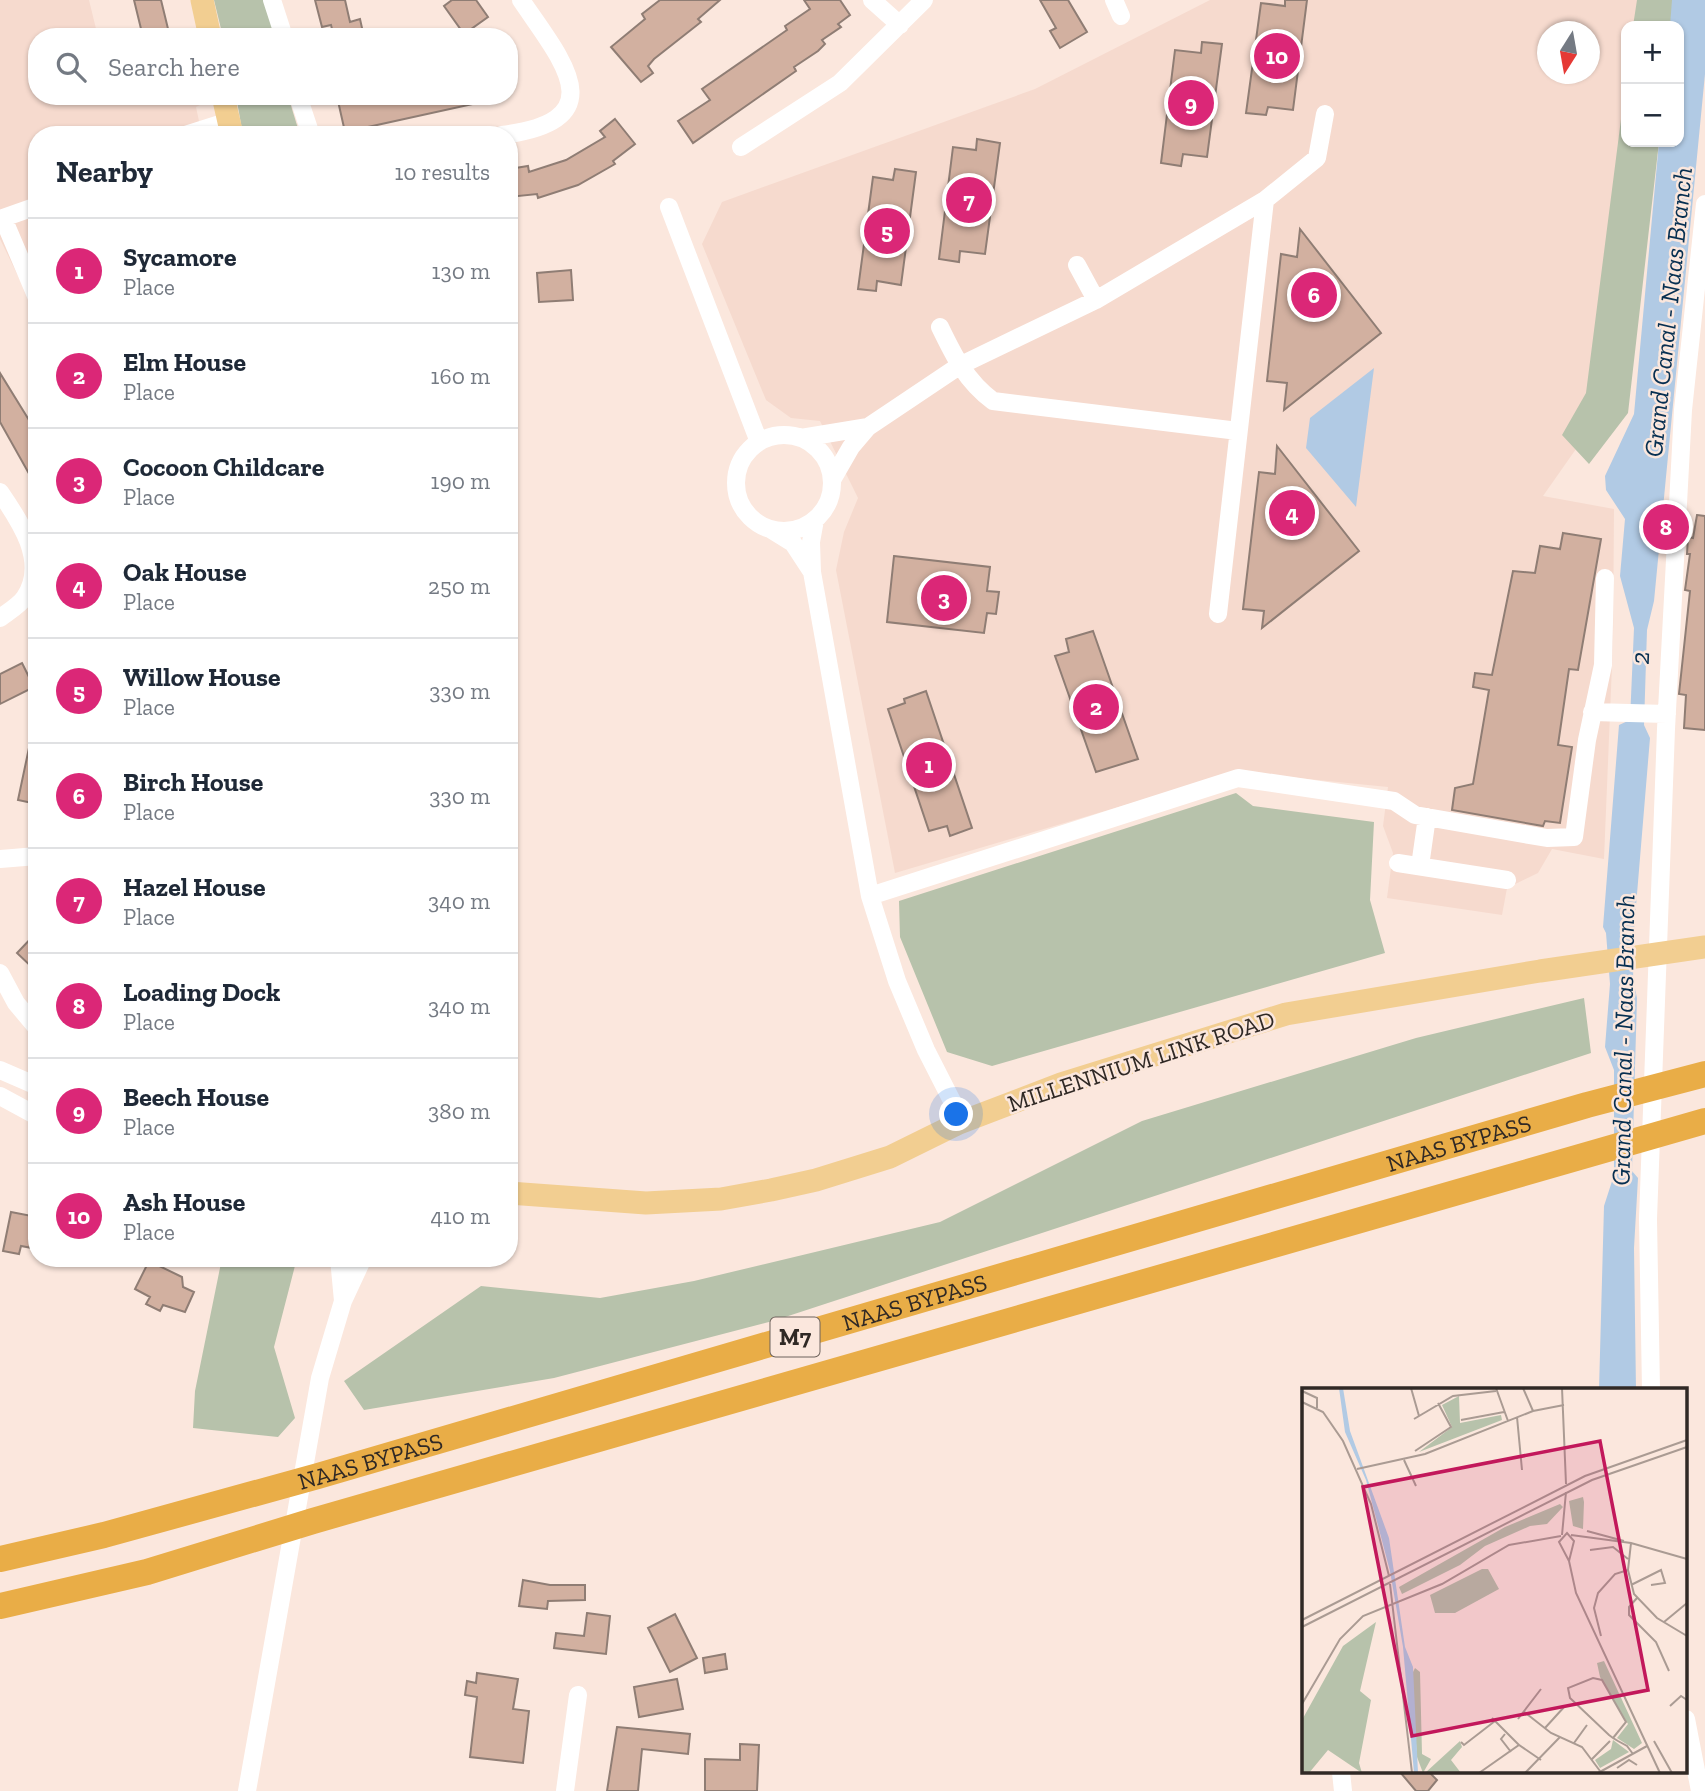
<!DOCTYPE html>
<meta charset="utf-8">
<style>
:root{--surface:#fff;--page:#f6f6f7;--text:#1f2937;--muted:#747a83;--line:#e0e1e3;--accent:#db2777}
body{margin:0;font-family:"Zilla Slab",serif;background:var(--page);color:var(--text)}
.controls{position:absolute;right:21px;top:21px;display:grid;overflow:hidden;border-radius:14px;box-shadow:0 2px 5px #0004}
.controls button{width:63px;height:63px;display:grid;place-items:center;padding:0;border:0;border-bottom:2px solid var(--line);background:var(--surface);color:var(--text);font:35px sans-serif}
.compass{position:absolute;left:1537px;top:21px;width:63px;height:63px;border-radius:50%;background:var(--surface);box-shadow:0 2px 5px #0004;rotate:191deg}
.you{position:absolute;left:957px;top:1115px;width:24px;height:24px;margin:-18px;border:5px solid #fff;border-radius:50%;background:#1a73e8;box-shadow:0 0 0 10px #1a73e833}
.badge{display:grid;place-items:center;width:46px;height:46px;border-radius:50%;background:var(--accent);color:#fff;font-size:23px;font-weight:700}
.pin{position:absolute;translate:-50% -50%;border:4px solid #fff;box-shadow:0 2px 7px #0006}
.list{margin:0;padding:0;list-style:none}
h2{display:flex;justify-content:space-between;align-items:center;height:91px;margin:0;padding:0 28px;font-size:30px}
h2 small{font-size:23px;font-weight:400;color:var(--muted)}
.list li{display:grid;grid-template-columns:46px 1fr auto;gap:21px;align-items:center;box-sizing:border-box;height:105px;padding:0 28px;border-top:2px solid var(--line)}
.list b{display:block;font-size:26px;white-space:nowrap}
.list p{margin:0;font-size:23px;white-space:nowrap;color:var(--muted)}
.list em{font-size:23px;font-style:normal;color:var(--muted)}
.icon{flex:none;width:38px;height:38px;fill:none;stroke:currentColor;stroke-width:2;stroke-linecap:round;stroke-linejoin:round}
.map{position:relative;flex:none;width:1705px;height:1791px;overflow:hidden}
.search{position:absolute;background:var(--surface);box-shadow:0 2px 5px #0004;left:28px;top:28px;width:490px;height:77px;display:flex;align-items:center;gap:18px;box-sizing:border-box;padding:0 24px;border-radius:28px;color:var(--muted);font-size:26px}
.panel{position:absolute;background:var(--surface);box-shadow:0 2px 5px #0004;left:28px;top:126px;width:490px;height:1141px;border-radius:28px}
.map>svg:first-child{display:block}
.built{fill:#f6dace;fill-rule:evenodd}
.green{fill:#b7c2ab}
.water{fill:#b1cae4}
.building{fill:#d2b0a0;stroke:#8f7d74;stroke-width:2}
.lines{fill:none;stroke-linecap:round;stroke-linejoin:round}
.minor{stroke:#fff;stroke-width:18}
.major{stroke:#f2ce91;stroke-width:23}
.highway{stroke:#e9ad47;stroke-width:26}
.labels{text-anchor:middle;dominant-baseline:central;stroke-width:5;stroke-linejoin:round;paint-order:stroke}
.shield{fill:#fbe7dd;stroke:#6d625c;stroke-width:2}
.shield-label{font-size:23px;font-weight:bold;fill:#302925}
.street-label{font-size:24px;fill:#302925;stroke:#fbe7dd}
.water-label{font-size:26px;font-style:italic;fill:#062f51;stroke:#fbe7dd}
.inset-road{fill:none;stroke:#aa9b93;stroke-width:2}
.view{fill:#c2185b;fill-opacity:0.15;stroke:#c2185b;stroke-width:3.5}
.inset-edge{fill:none;stroke:#302925;stroke-width:3.5}
</style>
<div class="map">
<svg width="1705" height="1791" viewBox="0 0 1705 1791">
<rect width="100%" height="100%" fill="#fbe7dd"/>
<path class="built" d="M0 0H89L98 37H37V96H202L204 103 196 107 202 135H37V315L0 239Z
M1210 0H1649L1646 26H1626V142L1609 402 1543 496 1614 509 1613 641 1604 859 1552 849 1538 873 1507 888 1502 915 1387 898 1393 853 1383 826 1388 787 1237 772 895 873 836 570 844 532 858 498 820 421 791 418 766 400 702 244 722 202 1035 89ZM1548 32H1590V74H1548Z"/>
<path class="green" d="M214 0H266L275 37H223Z
M1637 0H1676L1673 26H1633Z
M1626 80V142H1659L1628 413 1589 464 1562 435 1586 393Z
M236 96H288L300 135H243Z
M1236 793 1253 806 1374 822 1370 900 1385 953 992 1066 947 1052 900 937 899 901Z
M1584 998 1591 1053 773 1321 554 1378 364 1410 344 1381 481 1286 600 1298 694 1281 940 1222 1142 1121 1416 1038Z
M222 1258H297L274 1347 295 1418 278 1437 193 1428 195 1391Z"/>
<path class="water" d="M1672 0H1705V74L1654 601 1647 630 1644 725 1650 738 1634 930 1633 979 1637 998 1632 1171 1638 1178 1634 1248 1636 1390H1599L1604 1206 1614 1175V1070L1605 1047 1610 984 1606 933 1603 927 1619 725 1630 720 1634 628 1620 576 1625 519 1606 490 1605 476 1634 414 1659 142H1679V26H1670Z
M1374 368 1356 507 1306 448 1310 418Z"/>
<path class="building" d="M134 0H161L170 37H143Z
M315 0H345L350 22 360 19 364 37H334L331 25 322 27Z
M452 0H476L488 17 464 34 444 6Z
M660 0H720L698 19 701 22 654 59 648 66 653 73 641 82 611 47 645 19 642 14Z
M804 0H840L850 15 838 24 841 27 822 40 825 44 818 51 794 67 796 71 693 143 678 121 710 100 702 89 787 30 785 26 810 9Z
M1040 0H1068L1087 32 1060 48 1050 31 1056 28Z
M1285 0H1307L1293 110 1268 107 1266 115 1246 113 1261 3 1285 6Z
M1202 42 1222 44 1207 157 1183 154 1181 166 1161 163 1175 50 1201 53Z
M361 96H482V102L345 132 338 101Z
M615 119 635 144 613 161 615 164 578 185 538 198 537 194 509 197V169L528 166 529 172 566 160 605 137 600 131Z
M977 139 1000 143 985 254 960 251 959 262 939 259 953 147 976 150Z
M895 169 916 172 901 285 877 281 876 291 858 289 873 177 893 180Z
M1300 229 1381 333 1284 410 1287 383 1267 381 1281 254 1297 257Z
M571 270 573 300 539 302 537 273Z
M0 373 37 433V488L0 422Z
M1277 446 1359 551 1262 628 1264 611 1243 609 1259 472 1275 474Z
M1660 515 1666 516 1664 552 1656 551Z
M1697 515 1705 516V730L1684 728 1686 695 1679 694 1690 591 1685 590 1690 554H1687L1688 537 1693 538Z
M1563 533 1601 539 1578 670 1569 669 1558 745 1572 747 1560 823 1545 821 1543 826 1452 810 1455 788 1473 784 1489 690 1473 687 1475 673 1492 675 1513 571 1535 573 1540 546 1560 549Z
M894 556 990 567 987 591 999 592 996 614 987 613 984 633 887 622Z
M1093 631 1138 759 1096 772 1055 656 1069 652 1066 639Z
M22 663 34 687 0 704V674Z
M926 691 972 828 950 836 947 826 929 831 888 709 905 703 904 699Z
M30 743 37 744V804L18 800Z
M37 932V972L17 953Z
M11 1212 37 1217V1249L21 1246 19 1254 3 1251Z
M149 1261 182 1277 183 1287 194 1292 185 1312 163 1305 160 1311 146 1304 150 1297 135 1289Z
M523 1580 550 1585H585V1600L548 1601 547 1609 519 1606Z
M587 1613 610 1616 606 1654 554 1648 556 1633 584 1636Z
M675 1614 697 1658 670 1672 648 1628Z
M725 1654 727 1669 705 1673 703 1658Z
M477 1673 518 1679 513 1709 529 1711 523 1763 470 1757 477 1697 465 1695 467 1681 476 1683Z
M677 1679 683 1709 639 1717 634 1687Z
M617 1727 690 1734 688 1754 642 1749 638 1791H607Z
M740 1744 759 1745 757 1791H705V1759L740 1760Z
M1400 1772H1429L1437 1780 1428 1791H1416Z"/>
<g class="lines">
<path class="minor" d="M272 0 284 37
M872 0 900 25
M1114 0 1121 16
M298 96 311 135
M185 135 229 121
M502 135C618 121 560 58 521 0
M741 147 840 83 924 0
M37 206 3 218 37 298
M669 207 759 442
M1077 265 1096 300
M940 327C954 356 966 381 993 401L1238 431
M736 483a48 48 0 1 1 96 0a48 48 0 1 1-96 0Z
M801 438 868 427
M832 480 851 447 868 427 959 366 1096 300 1265 200 1317 158 1325 114
M0 492C20 521 48 562 25 597 20 605 8 612 0 618
M815 520 811 542 812 572 870 896 897 981 926 1050 952 1101 959 1123
M772 530 793 543 812 572
M1218 614 1265 200
M1592 712 1667 714
M0 859 37 856
M1398 863 1507 880
M1420 866 1427 817
M870 896 1238 778 1394 801 1415 815 1547 838 1574 837 1587 740 1603 665 1605 578
M0 973 16 1003 37 1028
M0 1070 37 1086
M0 1096 37 1116
M339 1258 343 1301
M1651 1390 1648 1219 1666 729 1683 410 1705 204
M1686 1719 1700 1791
M1341 1772 1343 1791
M247 1791 320 1378 343 1301 363 1258
M565 1791 578 1695"/>
<path class="major" d="M202 0 210 37
M223 96 232 135
M509 1193 646 1203 721 1199 771 1190 816 1180 890 1157 959 1123 1061 1084 1286 1014 1540 971 1705 947"/>
<g class="highway">
<path id="s1" d="M0 1559 104 1535 318 1476 1587 1105 1705 1074"/>
<path d="M0 1606 147 1572 313 1521 1705 1121"/>
</g>
</g>
<g class="labels">
<rect class="shield" x="770.5" y="1317.5" width="49" height="39" rx="5"/>
<g class="shield-label">
<text x="795" y="1337">M7</text>
</g>
<g class="street-label">
<text transform="translate(1141 1061) rotate(-18)">MILLENNIUM LINK ROAD</text>
<text stroke="none"><textPath href="#s1" startOffset="1517">NAAS BYPASS</textPath></text>
<text stroke="none"><textPath href="#s1" startOffset="950">NAAS BYPASS</textPath></text>
<text stroke="none"><textPath href="#s1" startOffset="383">NAAS BYPASS</textPath></text>
</g>
<g class="water-label">
<text transform="translate(1668 312) rotate(-84)">Grand Canal - Naas Branch</text>
<text transform="translate(1640 658) rotate(-88)">2</text>
<text transform="translate(1623 1040) rotate(-89)">Grand Canal - Naas Branch</text>
</g>
</g>
<g transform="translate(1302 1388)">
<rect width="385" height="385" fill="#fbe7dd"/>
<path d="M157 8 158 35 199 27 200 32 117 64 150 39 140 17ZM281 109 282 114 281 141 271 138 267 113ZM258 116 261 119 245 136 228 138 183 158 158 177 100 206 97 199 203 139ZM180 181H186L197 201 153 225H133L128 207ZM74 234 58 303 69 312 57 375 60 385 26 362 7 385H0V332L41 258ZM302 273 340 355 332 361 315 350 326 336 298 289 295 275ZM113 280 118 284 120 366 129 371 121 385 115 369 109 288ZM311 352 327 364 298 380 293 372 309 361ZM158 353 160 359 149 372 159 385H123Z" fill="#b7c2ab"/>
<path d="M37 0H41L48 43 87 150 103 259 111 279 116 385H112L101 259 88 183 64 92 43 44Z" fill="#b1cae4"/>
<path class="inset-road" d="M109 0 117 28M194 0 206 33M221 0 231 23M260 0 264 96M0 3 15 10V20M0 14 21 24 41 53 69 116 87 188M215 29 220 82M112 31 151 8 194 3M159 32 202 24M113 63 149 39 136 15M102 72 114 98M55 81 123 66 231 23 262 17M285 143 322 153M260 147 264 104M269 147 329 155 385 171M329 155 326 182 332 206 355 230 385 248M288 162 311 159 326 171M267 173 257 154 265 145 272 153 267 173 274 205 358 385M88 196 110 385M329 197 359 182 363 195 349 197M335 210 327 219V227L354 254 367 283M0 232 283 88 385 52M362 234 385 215M0 239 290 92 385 59M299 248 292 220 296 205 313 186 326 182M0 316 38 251 61 228 140 196 207 157 259 148M368 318 379 308 385 312M221 323 249 345 280 359 298 383M190 330 217 357M216 331 239 301M243 340 263 318M203 346 199 351 209 364M311 350 324 334 300 292 291 290 266 300 268 310 307 347 311 350 316 353 325 358 331 366M352 353 370 385M159 354 162 357 193 333M272 355 285 337M290 371 308 353M315 380 327 372 335 377M177 385 217 357 239 372M223 385 258 349M296 385 345 358"/>
<path class="view" d="M298 53 346 302 110 348 61 99Z"/>
<rect width="385" height="385" class="inset-edge"/>
</g>
</svg>
<div class="controls">
<button>+</button>
<button>−</button>
</div>
<svg class="compass" viewBox="-18 -18 36 36"><path d="M0-13l5 13h-10z" fill="#e53935"/><path d="M0 13l5-13h-10z" fill="#747a83"/></svg>
<div class="you"></div>
<div class="pin badge" style="left:929px;top:765px">1</div>
<div class="pin badge" style="left:1096px;top:707px">2</div>
<div class="pin badge" style="left:944px;top:598px">3</div>
<div class="pin badge" style="left:1292px;top:513px">4</div>
<div class="pin badge" style="left:887px;top:231px">5</div>
<div class="pin badge" style="left:1314px;top:295px">6</div>
<div class="pin badge" style="left:969px;top:200px">7</div>
<div class="pin badge" style="left:1666px;top:527px">8</div>
<div class="pin badge" style="left:1191px;top:103px">9</div>
<div class="pin badge" style="left:1277px;top:56px">10</div>
<div class="search"><svg class="icon" aria-label="search" viewBox="0 0 24 24"><circle cx="10" cy="10" r="6"/><path d="M15 15l6 6"/></svg>Search here</div>
<section class="panel">
<h2>Nearby<small>10 results</small></h2>
<ul class="list">
<li><span class="badge">1</span><div><b>Sycamore</b><p>Place</p></div><em>130 m</em></li>
<li><span class="badge">2</span><div><b>Elm House</b><p>Place</p></div><em>160 m</em></li>
<li><span class="badge">3</span><div><b>Cocoon Childcare</b><p>Place</p></div><em>190 m</em></li>
<li><span class="badge">4</span><div><b>Oak House</b><p>Place</p></div><em>250 m</em></li>
<li><span class="badge">5</span><div><b>Willow House</b><p>Place</p></div><em>330 m</em></li>
<li><span class="badge">6</span><div><b>Birch House</b><p>Place</p></div><em>330 m</em></li>
<li><span class="badge">7</span><div><b>Hazel House</b><p>Place</p></div><em>340 m</em></li>
<li><span class="badge">8</span><div><b>Loading Dock</b><p>Place</p></div><em>340 m</em></li>
<li><span class="badge">9</span><div><b>Beech House</b><p>Place</p></div><em>380 m</em></li>
<li><span class="badge">10</span><div><b>Ash House</b><p>Place</p></div><em>410 m</em></li>
</ul>
</section>
</div>
